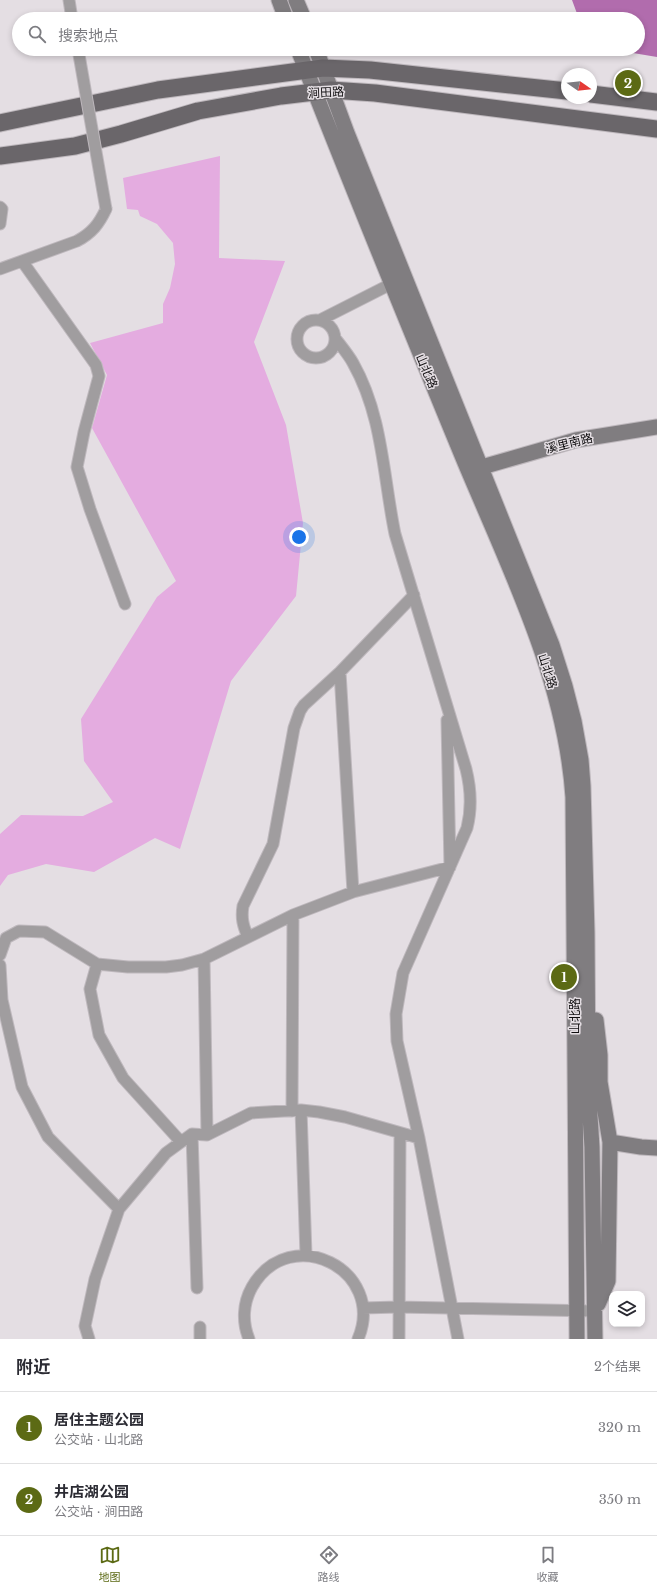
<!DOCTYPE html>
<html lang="zh">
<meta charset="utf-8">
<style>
:root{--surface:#fff;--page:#f7f7f7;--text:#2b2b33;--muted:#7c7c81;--line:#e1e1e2;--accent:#5c6a14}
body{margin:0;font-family:"Libre Baskerville","Noto Sans SC",serif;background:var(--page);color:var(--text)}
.controls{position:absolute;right:12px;bottom:12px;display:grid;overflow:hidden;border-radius:8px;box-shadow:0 2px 6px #0003}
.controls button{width:36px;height:36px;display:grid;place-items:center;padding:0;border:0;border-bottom:1px solid var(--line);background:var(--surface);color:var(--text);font:20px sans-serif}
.compass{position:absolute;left:561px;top:68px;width:36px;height:36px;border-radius:50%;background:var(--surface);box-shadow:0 2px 6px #0003;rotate:104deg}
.you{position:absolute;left:299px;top:537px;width:14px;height:14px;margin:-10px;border:3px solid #fff;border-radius:50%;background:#1a73e8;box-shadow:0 0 0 6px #1a73e833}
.badge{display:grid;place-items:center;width:26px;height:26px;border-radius:50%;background:var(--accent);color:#fff;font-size:13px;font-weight:700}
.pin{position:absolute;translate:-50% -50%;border:2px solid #fff;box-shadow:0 1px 4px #0006}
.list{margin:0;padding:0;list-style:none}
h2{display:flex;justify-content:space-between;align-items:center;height:52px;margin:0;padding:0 16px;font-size:17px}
h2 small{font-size:13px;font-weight:400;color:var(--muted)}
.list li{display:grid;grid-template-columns:26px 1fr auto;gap:12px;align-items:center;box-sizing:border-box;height:72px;padding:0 16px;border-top:1px solid var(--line)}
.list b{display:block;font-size:15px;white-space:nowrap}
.list p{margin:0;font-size:13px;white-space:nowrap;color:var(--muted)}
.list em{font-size:13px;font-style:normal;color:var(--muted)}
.icon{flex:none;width:22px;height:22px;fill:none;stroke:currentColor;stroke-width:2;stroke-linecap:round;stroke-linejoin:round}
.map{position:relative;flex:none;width:657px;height:1339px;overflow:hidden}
.search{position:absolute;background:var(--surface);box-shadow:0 2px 6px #0003;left:12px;right:12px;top:12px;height:44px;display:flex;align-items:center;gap:10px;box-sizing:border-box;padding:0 14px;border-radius:22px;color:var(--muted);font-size:15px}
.sheet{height:196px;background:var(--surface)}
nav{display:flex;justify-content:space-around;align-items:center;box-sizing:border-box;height:56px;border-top:1px solid var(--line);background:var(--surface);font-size:11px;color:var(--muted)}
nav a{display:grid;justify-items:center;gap:2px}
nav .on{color:var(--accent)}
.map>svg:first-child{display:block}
.green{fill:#e4ace0}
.water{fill:#b16cad}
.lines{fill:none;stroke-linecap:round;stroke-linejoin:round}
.street-casing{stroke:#beb8bd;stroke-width:13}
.secondary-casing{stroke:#beb8bd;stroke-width:17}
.primary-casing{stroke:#beb8bd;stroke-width:19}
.street{stroke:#a09d9f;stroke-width:11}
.secondary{stroke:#807d80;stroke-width:15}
.primary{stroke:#6a666a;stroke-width:17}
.street-bridge-casing{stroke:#beb8bd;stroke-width:13;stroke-linecap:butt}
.street-bridge{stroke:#a09d9f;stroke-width:11}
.labels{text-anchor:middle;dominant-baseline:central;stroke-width:3;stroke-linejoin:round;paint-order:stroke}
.street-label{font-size:12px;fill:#0f0d0f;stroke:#e4dee3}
</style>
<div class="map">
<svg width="657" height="1339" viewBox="0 0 657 1339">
<rect width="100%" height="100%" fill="#e4dee3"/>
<path class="green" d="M220 156 219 258 285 261 254 342 286 425 303 523 296 596 231 681 180 849 155 838 94 872 46 864 8 875 0 886V834L21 815 83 816 113 802 84 761 81 719 157 597 176 581 92 428 107 375 90 343 163 323V304L170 288 175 264 173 243 157 224 140 216 138 210 127 209 123 178Z"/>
<path class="water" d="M572 0H657V57L633 53 619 49H638V19H579Z"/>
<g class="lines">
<g class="street-casing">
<path id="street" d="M69 0 72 19
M0 207 2 209 0 224
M22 261 96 365 99 376 84 432 77 467 90 509 125 604
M0 269 77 241C92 233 99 224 106 209
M297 339a19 19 0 1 1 38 0a19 19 0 1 1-38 0Z
M320 320 391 284
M335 338C341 346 348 354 353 363 383 416 383 476 395 534L466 769C471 789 472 808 467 828L403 973 396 1014 397 1041 419 1138 458 1339
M340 672 353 892
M248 937C243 926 241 918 243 906L273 844 294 728 300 711 304 705 340 672 414 595
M0 955 6 938 19 931 45 932 97 964 128 967H166L182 965 204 959 293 915 353 892 450 867 447 720
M204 959 207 1135
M97 964 90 989 99 1035 123 1078 181 1142
M0 965 2 1000 22 1087 48 1137 119 1209
M301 1110 306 1255
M292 1111 293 915
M192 1134 197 1288
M363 1308 398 1307 595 1311
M89 1339 85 1326 95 1279 119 1209 166 1153 192 1134 207 1135 251 1113 301 1110 319 1112 345 1117 419 1138
M200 1339V1327
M249 1339C242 1322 243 1303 252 1287 290 1221 387 1270 358 1339
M399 1339 400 1133"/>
</g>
<g class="secondary-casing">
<path id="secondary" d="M279 0 286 19
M296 0 304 19
M298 49C351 186 407 322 463 458 508 566 565 678 573 797L577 1339
M316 49 347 133 552 645 565 686 574 721 581 760 583 786 587 933 588 1085 592 1147 595 1339
M482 467 576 440 657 427
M596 1020 600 1055V1082L610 1142 608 1281 598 1304
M610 1142 641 1147 657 1148"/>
</g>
<g class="primary-casing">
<path id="primary" d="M591 94 657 102
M0 123 158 90 323 68 370 70 567 91
M0 156 75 146 121 134 198 111 281 96 331 90 375 93 657 129"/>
</g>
<use href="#street" class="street"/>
<use href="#secondary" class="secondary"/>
<use href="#primary" class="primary"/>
<g class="street-bridge-casing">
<path id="street-bridge" d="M78 49 106 209"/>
</g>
<use href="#street-bridge" class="street-bridge"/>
</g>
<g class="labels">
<g class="street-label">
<text transform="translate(326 92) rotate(-3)">涧田路</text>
<text transform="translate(427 371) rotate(67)">山北路</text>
<text transform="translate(569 443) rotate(-14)">溪里南路</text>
<text transform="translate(548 671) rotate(72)">山北路</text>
<text transform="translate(574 1016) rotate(-90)">山北路</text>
</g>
</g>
</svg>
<div class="controls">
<button><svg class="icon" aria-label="layers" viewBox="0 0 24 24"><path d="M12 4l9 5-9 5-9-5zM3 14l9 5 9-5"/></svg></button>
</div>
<svg class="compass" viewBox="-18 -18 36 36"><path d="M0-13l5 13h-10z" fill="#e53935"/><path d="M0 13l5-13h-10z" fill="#7c7c81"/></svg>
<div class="you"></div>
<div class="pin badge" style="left:564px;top:977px">1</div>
<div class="pin badge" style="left:628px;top:83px">2</div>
<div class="search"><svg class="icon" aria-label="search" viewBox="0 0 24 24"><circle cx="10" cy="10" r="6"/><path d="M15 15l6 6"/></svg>搜索地点</div>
</div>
<section class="sheet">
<h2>附近<small>2个结果</small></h2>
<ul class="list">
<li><span class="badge">1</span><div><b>居住主题公园</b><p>公交站 · 山北路</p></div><em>320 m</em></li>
<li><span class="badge">2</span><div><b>井店湖公园</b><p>公交站 · 涧田路</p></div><em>350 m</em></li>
</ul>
</section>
<nav>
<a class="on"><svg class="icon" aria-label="map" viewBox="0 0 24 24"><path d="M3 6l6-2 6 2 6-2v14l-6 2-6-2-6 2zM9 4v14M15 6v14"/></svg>地图</a>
<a><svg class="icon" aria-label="directions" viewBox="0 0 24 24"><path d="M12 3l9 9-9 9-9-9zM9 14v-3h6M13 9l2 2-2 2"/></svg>路线</a>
<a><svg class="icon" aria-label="saved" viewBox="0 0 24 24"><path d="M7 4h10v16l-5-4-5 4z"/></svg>收藏</a>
</nav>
